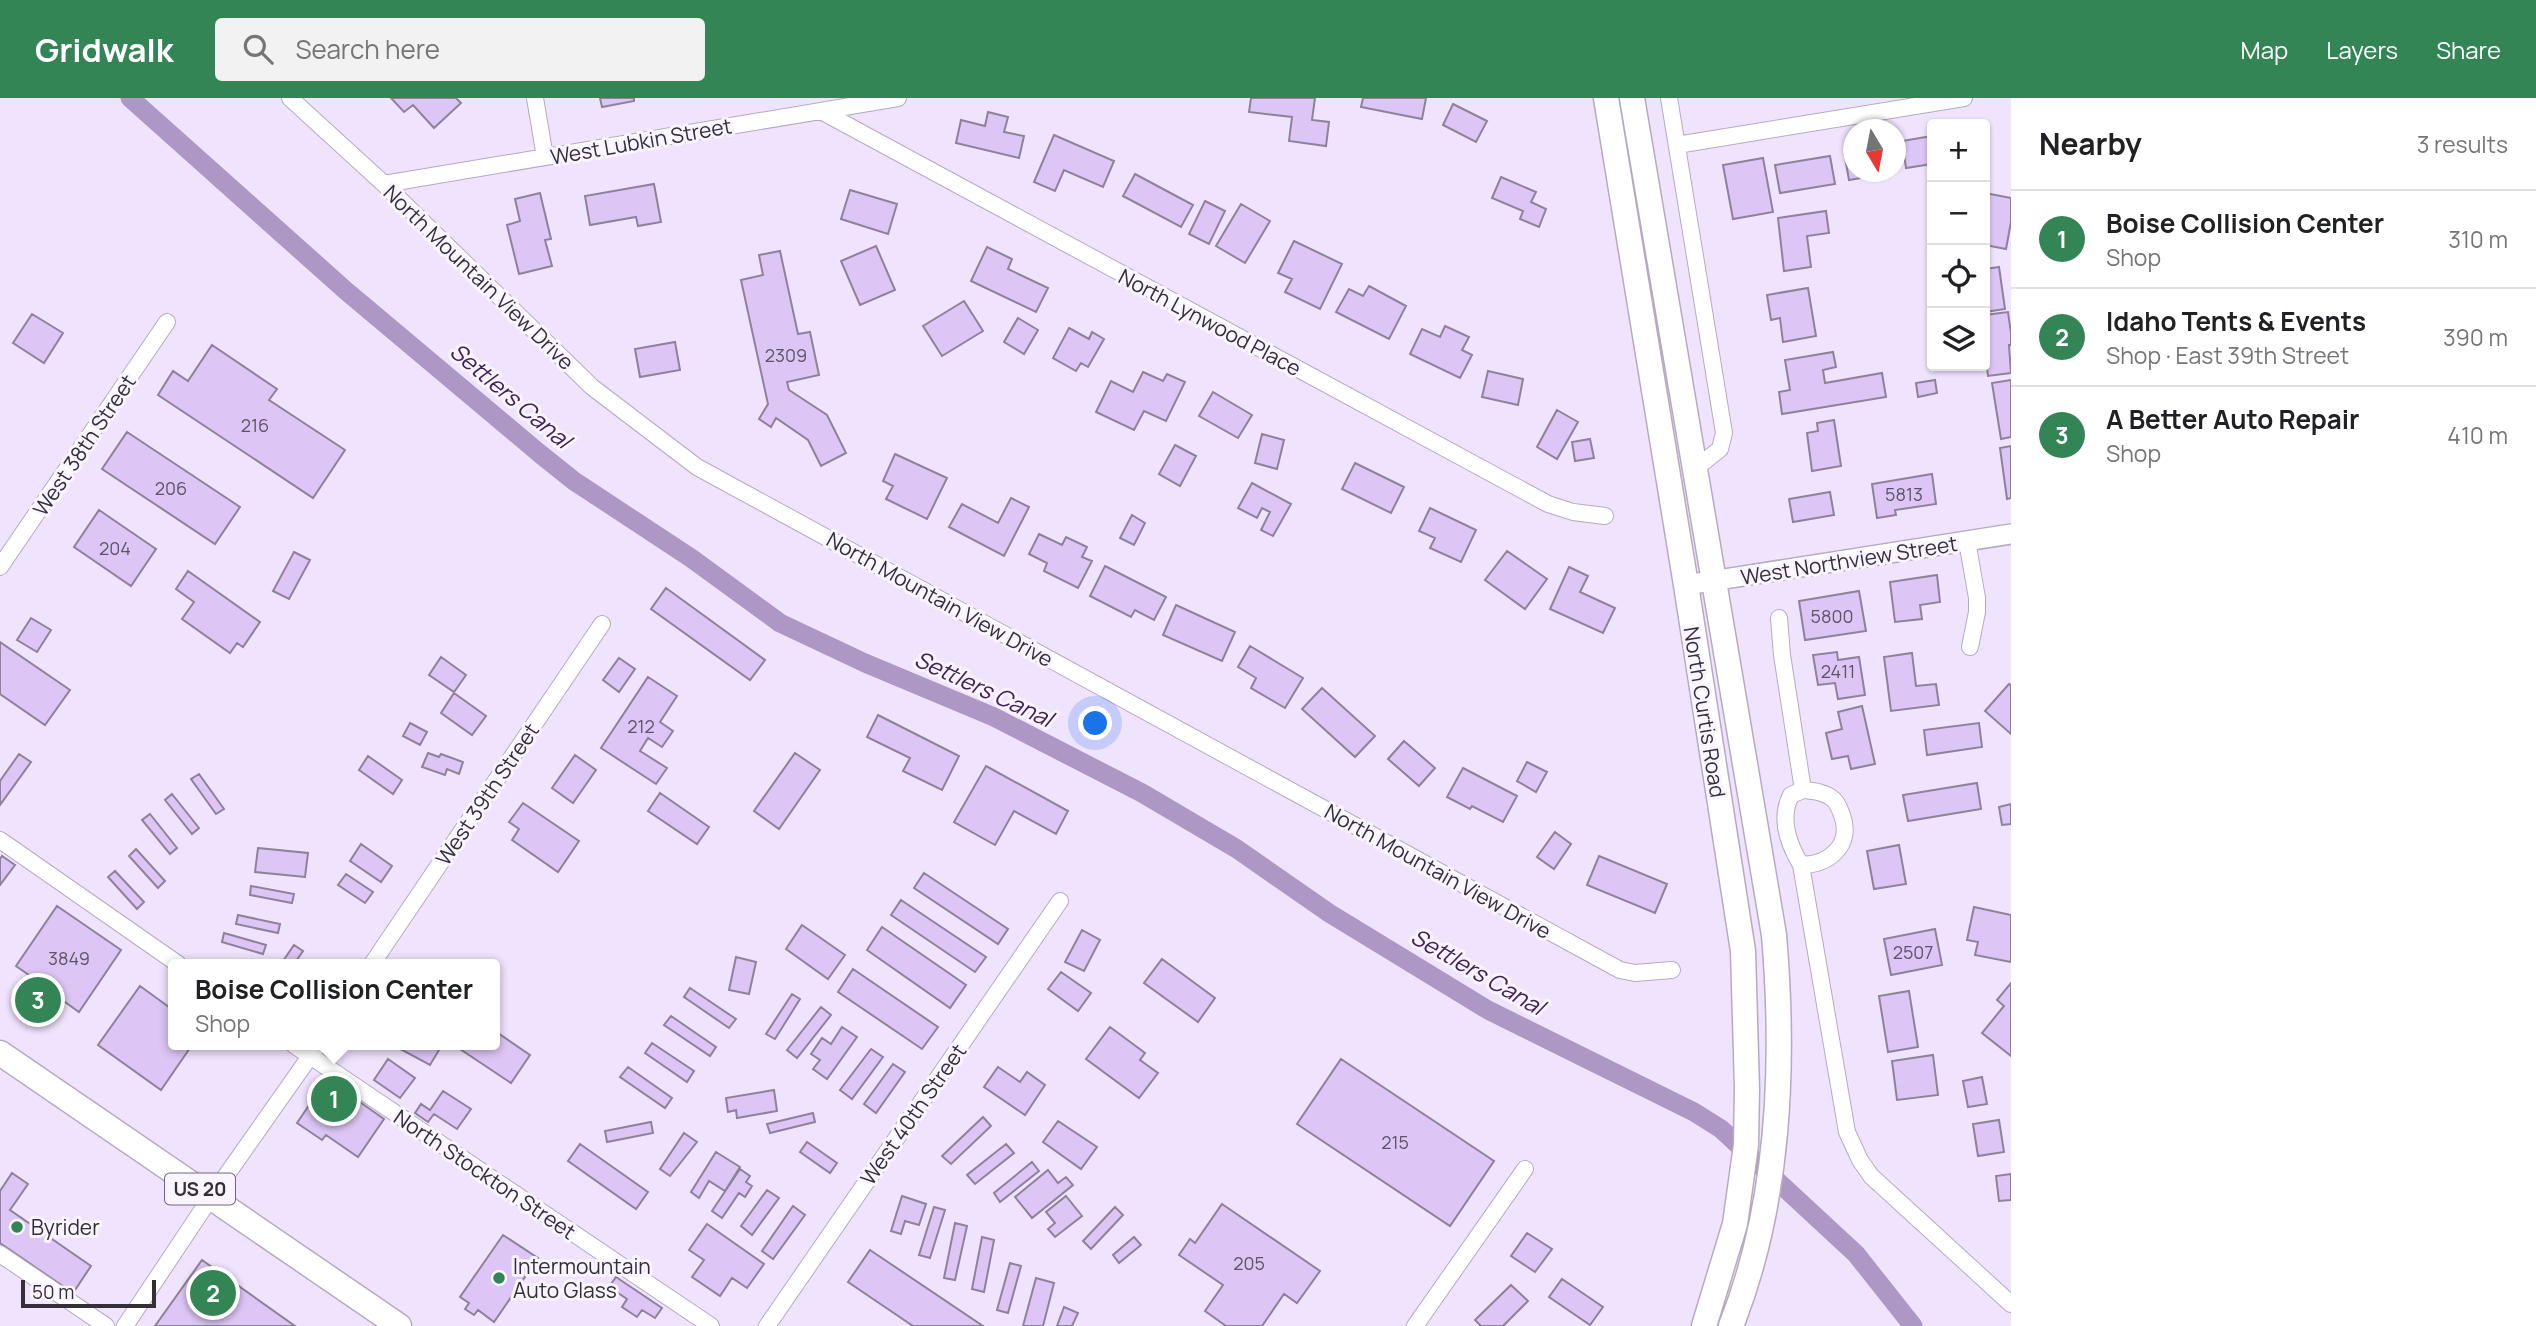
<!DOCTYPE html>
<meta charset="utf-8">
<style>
:root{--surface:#fff;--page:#f2f2f2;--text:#202124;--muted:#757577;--line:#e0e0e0;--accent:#348556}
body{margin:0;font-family:Manrope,sans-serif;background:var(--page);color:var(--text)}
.controls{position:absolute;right:21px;top:21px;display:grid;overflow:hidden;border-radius:7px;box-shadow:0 2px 5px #0004}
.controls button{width:63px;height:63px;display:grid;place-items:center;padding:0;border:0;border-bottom:2px solid var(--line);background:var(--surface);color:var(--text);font:35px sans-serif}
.compass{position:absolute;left:1843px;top:21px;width:63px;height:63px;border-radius:50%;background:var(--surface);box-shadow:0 2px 5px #0004;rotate:170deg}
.scale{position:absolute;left:21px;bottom:18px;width:135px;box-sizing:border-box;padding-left:7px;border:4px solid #332e38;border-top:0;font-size:19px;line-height:24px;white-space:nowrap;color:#332e38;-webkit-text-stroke:5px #f9f4ff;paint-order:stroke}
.you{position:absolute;left:1096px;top:626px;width:24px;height:24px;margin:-18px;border:5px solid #fff;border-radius:50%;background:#1a73e8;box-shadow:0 0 0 10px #1a73e833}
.badge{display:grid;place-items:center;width:46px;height:46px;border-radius:50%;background:var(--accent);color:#fff;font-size:23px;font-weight:700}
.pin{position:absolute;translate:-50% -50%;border:4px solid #fff;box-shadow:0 2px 7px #0006}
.popup{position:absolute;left:168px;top:861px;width:332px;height:91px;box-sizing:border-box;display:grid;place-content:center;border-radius:7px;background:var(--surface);filter:drop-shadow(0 2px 5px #0005);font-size:23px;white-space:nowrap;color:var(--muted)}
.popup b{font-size:26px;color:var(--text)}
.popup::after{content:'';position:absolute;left:50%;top:100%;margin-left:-14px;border:14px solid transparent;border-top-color:var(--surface)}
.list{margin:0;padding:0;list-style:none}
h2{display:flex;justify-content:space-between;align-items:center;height:91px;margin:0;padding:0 28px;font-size:30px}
h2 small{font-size:23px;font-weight:400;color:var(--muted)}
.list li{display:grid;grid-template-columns:46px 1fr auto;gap:21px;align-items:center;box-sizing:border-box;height:98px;padding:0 28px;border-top:2px solid var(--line)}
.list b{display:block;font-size:26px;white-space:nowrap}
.list p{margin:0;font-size:23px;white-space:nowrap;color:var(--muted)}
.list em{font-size:23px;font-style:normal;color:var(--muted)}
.icon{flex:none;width:38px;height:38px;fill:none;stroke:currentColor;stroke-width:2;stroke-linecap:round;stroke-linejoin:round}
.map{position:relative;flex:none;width:2011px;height:1228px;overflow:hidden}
header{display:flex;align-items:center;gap:42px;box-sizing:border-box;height:98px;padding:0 35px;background:var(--accent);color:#fff}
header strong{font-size:33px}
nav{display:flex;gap:38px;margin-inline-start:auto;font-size:24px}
.search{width:490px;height:63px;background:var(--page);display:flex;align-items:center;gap:18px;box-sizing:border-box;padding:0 24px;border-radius:7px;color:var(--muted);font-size:26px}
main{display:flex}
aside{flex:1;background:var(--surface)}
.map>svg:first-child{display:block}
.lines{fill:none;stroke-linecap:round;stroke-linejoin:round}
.canal{stroke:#ad97c4;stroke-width:19}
.building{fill:#ddc6f5;stroke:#8e829a;stroke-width:2}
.minor-casing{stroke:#b6aac3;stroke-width:18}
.tertiary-casing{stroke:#b6aac3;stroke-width:22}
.primary-casing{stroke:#b6aac3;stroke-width:27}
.minor{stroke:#fff;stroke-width:16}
.tertiary{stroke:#fff;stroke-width:19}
.primary{stroke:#fff;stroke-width:24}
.poi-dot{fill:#348556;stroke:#f9f4ff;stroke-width:2.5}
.labels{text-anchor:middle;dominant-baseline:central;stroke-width:6;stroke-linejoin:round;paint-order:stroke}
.number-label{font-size:18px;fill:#5e5467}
.shield{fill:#f9f4ff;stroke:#6e6974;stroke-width:2}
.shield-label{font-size:19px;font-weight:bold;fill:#332e38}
.street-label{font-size:21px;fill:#332e38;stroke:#f9f4ff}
.poi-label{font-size:21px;fill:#332e38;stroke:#f9f4ff;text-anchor:start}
.water-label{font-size:23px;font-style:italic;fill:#402159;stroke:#f9f4ff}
</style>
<header>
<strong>Gridwalk</strong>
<div class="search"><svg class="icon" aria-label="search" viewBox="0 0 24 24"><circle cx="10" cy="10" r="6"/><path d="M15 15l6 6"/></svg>Search here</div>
<nav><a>Map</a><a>Layers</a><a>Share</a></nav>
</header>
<main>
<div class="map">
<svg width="2011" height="1228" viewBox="0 0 2011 1228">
<rect width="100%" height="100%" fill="#f0e3fe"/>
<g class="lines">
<path class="canal" d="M130 0 345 192 539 355 574 383 691 460 780 525 865 565 994 619 1142 695 1237 751 1329 815 1488 912 1694 1014 1721 1031 1856 1156 1913 1228"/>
</g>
<path class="building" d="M391 0H456L461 5 434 30 413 7 404 14Z
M600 0H634V3L602 9Z
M1251 0H1315L1312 22 1329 24 1326 48 1289 43 1292 19 1249 14Z
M1363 0H1426L1422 21 1361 9Z
M1453 6 1487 23 1476 44 1443 27Z
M988 14 1008 19 1004 34 1024 38 1019 60 956 45 961 22 985 28Z
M1054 37 1114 63 1103 89 1064 72 1055 93 1034 84Z
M1932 38V66L1906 70 1902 43Z
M1854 52V74H1895L1849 82 1844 54Z
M1830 58 1835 86 1780 95 1775 67Z
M1763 60 1773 114 1733 121 1723 67Z
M1135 76 1193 107 1181 129 1123 98Z
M1501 79 1536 94 1531 104 1546 111 1539 129 1520 121 1523 113 1492 100Z
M654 86 661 124 638 128 636 119 590 127 585 98Z
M850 92 897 106 888 136 841 121Z
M540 95 551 141 545 142 552 168 519 176 507 127 520 123 515 101Z
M1985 95 2011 100V124L2006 151 1985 147Z
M1205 103 1225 113 1209 146 1189 136Z
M1241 106 1270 123 1245 165 1216 148Z
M1826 113 1829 135 1807 138 1811 169 1784 173 1778 120Z
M1294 143 1342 166 1320 211 1285 194 1292 181 1278 175Z
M876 148 895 192 860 207 841 163Z
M987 149 1012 161 1008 171 1048 190 1036 214 971 183Z
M780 153 798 236 810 234 819 277 787 284 789 292 827 317 846 355 821 368 808 342 776 320 771 329 759 321 768 306 741 182 763 177 759 157Z
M1999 169 2005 211 1985 214V171Z
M1369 188 1406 208 1389 241 1336 214 1349 191 1363 198Z
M1808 190 1816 238 1783 244 1780 220 1771 222 1767 197Z
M964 203 983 233 942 258 923 228Z
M2008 214 2011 235V247H2009L2011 275 1988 278 1985 255V217Z
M32 216 63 235 44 265 13 245Z
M1018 220 1038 232 1024 256 1004 244Z
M1445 228 1469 239 1462 252 1472 257 1460 280 1410 256 1422 231 1440 239Z
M1069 230 1089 241 1092 234 1104 241 1088 269 1081 265 1076 273 1053 260Z
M675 244 680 272 640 279 635 251Z
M212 247 277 291 269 302 345 352 313 400 158 297 173 273 188 283Z
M1833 254 1836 269 1823 272 1825 285 1882 275 1886 299 1782 316 1779 294 1790 292 1785 262Z
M1488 273 1523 281 1518 307 1482 299Z
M1143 274 1163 283 1167 276 1185 284 1166 323 1144 313 1134 332 1096 314 1111 283 1133 294Z
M1935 282 1937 295 1918 299 1916 285Z
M2011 282V339L2001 341 1992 285Z
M1213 294 1252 317 1238 340 1199 318Z
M1557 312 1578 324 1557 361 1537 349Z
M1834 322 1841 368 1812 373 1807 335 1818 333 1817 325Z
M127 334 240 409 215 446 102 371Z
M1262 336 1284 342 1277 371 1255 365Z
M1590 341 1594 360 1575 363 1572 344Z
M1175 347 1196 358 1180 388 1159 376Z
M2011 348V400L2007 401 2000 350Z
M895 356 947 380 927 421 886 401 893 388 883 383Z
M1355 365 1404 389 1391 415 1342 391Z
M1932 376 1936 406 1895 412 1896 417 1877 420 1872 386Z
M1252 385 1291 406 1273 438 1261 432 1270 414 1262 410 1257 420 1238 410Z
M1830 394 1834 417 1793 424 1789 401Z
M1011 400 1029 409 1004 458 949 429 962 406 998 425Z
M1430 410 1476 432 1461 464 1430 450 1435 440 1419 433Z
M99 412 156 451 131 488 74 449Z
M1132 417 1145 425 1134 447 1120 440Z
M1039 436 1062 447 1066 439 1087 449 1082 459 1092 463 1078 490 1044 473 1047 465 1029 456Z
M1507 453 1547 481 1525 511 1485 482Z
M294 454 310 462 289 501 273 493Z
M1105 468 1166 499 1154 522 1135 512 1131 519 1090 498Z
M1569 469 1588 478 1580 494 1615 510 1603 535 1550 511Z
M188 473 260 524 243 549 237 545 230 555 182 521 194 504 176 491Z
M1937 477 1940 504 1920 507 1922 521 1895 524 1890 484Z
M666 490 765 562 750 582 651 511Z
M1859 493 1866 533 1805 542 1799 503Z
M1176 507 1235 534 1222 563 1163 537Z
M31 520 51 532 37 554 17 542Z
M0 544 70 592 45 627 0 596Z
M1250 548 1303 580 1285 610 1251 590 1256 580 1238 569Z
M1837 554 1838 562 1859 559 1865 597 1838 601 1835 585 1818 587 1813 557Z
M1912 555 1916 588 1936 586 1939 607 1891 613 1884 559Z
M441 559 466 577 454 594 429 577Z
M619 560 635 571 619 594 603 582Z
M648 579 677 598 660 624 673 633 662 649 648 640 640 653 667 670 656 686 601 650Z
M2009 586 2011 587V636L1985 613Z
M1322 590 1375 638 1355 659 1302 611Z
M454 595 486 618 472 637 441 615Z
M1862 608 1875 666 1851 671 1848 658 1832 661 1826 635 1842 631 1838 614Z
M878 617 959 658 942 692 903 673 910 660 867 639Z
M410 625 427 634 420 647 403 638Z
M1979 625 1982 649 1927 657 1924 632Z
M1404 643 1435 670 1419 688 1388 661Z
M428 655 439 659 441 656 463 664 459 676 447 671 445 677 422 669Z
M795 655 820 672 779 731 754 713Z
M19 656 31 664 0 707V683Z
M575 657 596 672 573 705 552 690Z
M368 658 402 682 393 696 359 672Z
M1527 664 1547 674 1536 694 1517 683Z
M986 668 1068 713 1056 736 1014 713 995 747 954 724Z
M1463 670 1517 698 1503 724 1472 708 1470 711 1447 699Z
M199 676 224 711 216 716 191 681Z
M1977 685 1981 711 1908 723 1903 697Z
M660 695 709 729 697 746 648 713Z
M172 696 199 730 192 736 165 702Z
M523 705 579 743 558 774 512 742 519 731 509 724Z
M2011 706V726L2002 727 1999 709Z
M150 716 177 750 170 756 142 722Z
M1555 734 1571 746 1554 771 1537 759Z
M361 746 392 768 381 784 350 763Z
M1899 747 1906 786 1874 791 1867 753Z
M258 750 308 755 305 779 255 774Z
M136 751 165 783 158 790 129 758Z
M2 758 15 767 0 787V761Z
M1599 758 1667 786 1655 815 1587 787Z
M115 773 144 804 137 811 108 779Z
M924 775 1008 831 998 846 914 790Z
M346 776 373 794 365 805 338 787Z
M251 788 294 796 292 805 250 797Z
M901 802 986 859 975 874 891 817Z
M57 808 121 852 79 914 62 902 51 918 24 900 36 882 16 868Z
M1974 809 2011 817V864L1975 857 1978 844 1967 842Z
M238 817 280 826 278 835 236 826Z
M802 827 845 857 828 881 786 851Z
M882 829 966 887 950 910 867 852Z
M1935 831 1942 867 1891 877 1884 841Z
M1082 832 1100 842 1084 873 1065 864Z
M224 835 266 847 263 856 222 844Z
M294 847 303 853 294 866H281Z
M736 859 756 864 749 896 729 892Z
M1162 861 1215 900 1198 924 1144 885Z
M853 871 938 929 922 951 838 894Z
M1061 874 1091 895 1078 913 1048 891Z
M2011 885V958L1982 935 2004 908 1997 902Z
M140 888 173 912V947H192L161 992 98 947Z
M690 890 736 921 729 930 684 899Z
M1909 893 1918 949 1888 954 1879 898Z
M792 896 800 901 775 941 766 936Z
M821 909 831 917 797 960 787 952Z
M671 918 716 949 710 958 664 927Z
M842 929 857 939 827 981 813 971 820 962 811 956 822 940 831 946Z
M1110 929 1145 955 1140 962 1158 975 1139 1000 1086 961Z
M495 933 530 957 511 985 454 947H495Z
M652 945 694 973 687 984 645 955Z
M393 947H442L430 967Z
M871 951 883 959 852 1001 840 992Z
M1933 957 1938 997 1897 1002 1892 963Z
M388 961 415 980 400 1000 374 982Z
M1341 961 1494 1063 1450 1128 1297 1026Z
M893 966 905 974 876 1015 864 1006Z
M628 969 672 1000 665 1010 620 979Z
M998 969 1020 984 1027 974 1045 987 1025 1017 984 989Z
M1982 979 1987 1006 1968 1009 1963 983Z
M327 981 384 1021 358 1059 326 1037 322 1042 297 1025Z
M774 992 777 1013 737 1020 736 1012 728 1014 726 1000Z
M443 993 471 1011 457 1031 434 1016 428 1024 415 1015 421 1006 430 1012Z
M813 1015 815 1024 770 1035 767 1026Z
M983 1019 991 1028 951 1066 942 1058Z
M1999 1022 2004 1054 1978 1058 1973 1026Z
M1058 1023 1097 1049 1081 1071 1043 1044Z
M651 1024 653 1035 607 1044 605 1033Z
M684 1035 697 1044 670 1078 660 1071Z
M807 1044 837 1065 830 1075 800 1054Z
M580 1046 648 1094 636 1111 568 1063Z
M1006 1046 1014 1055 975 1086 967 1077Z
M716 1054 740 1069 725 1093 709 1083 699 1100 691 1094Z
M1032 1064 1039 1073 1000 1104 994 1095Z
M740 1071 750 1078 746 1084 752 1088 745 1099 739 1095 722 1120 712 1113Z
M1048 1072 1058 1085 1066 1079 1073 1087 1032 1120 1015 1099Z
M12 1075 28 1086 10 1112 91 1168 73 1195 0 1145V1093Z
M2011 1076V1102L1999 1103 1996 1078Z
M767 1092 779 1100 752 1137 741 1128Z
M902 1098 926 1106 919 1127 905 1123 901 1136 891 1133Z
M1066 1098 1082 1118 1055 1139 1048 1131 1055 1125 1046 1114Z
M1222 1106 1320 1173 1297 1205 1284 1196 1262 1228H1226L1205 1213 1223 1187 1179 1157 1190 1141 1195 1145Z
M793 1108 805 1117 773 1161 762 1153Z
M934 1109 945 1112 930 1160 919 1157Z
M1115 1109 1123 1117 1091 1151 1083 1143Z
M955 1125 967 1128 955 1182 944 1180Z
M707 1126 764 1166 747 1190 732 1180 720 1198 692 1179 704 1162 689 1152Z
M1527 1135 1552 1151 1535 1174 1511 1158Z
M503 1137 538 1160 494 1224 478 1212 474 1217 465 1211 469 1205 460 1199Z
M982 1139 994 1142 984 1194 972 1191Z
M1134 1139 1141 1147 1119 1165 1113 1157Z
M870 1152 983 1228H913L848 1184Z
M202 1162 295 1228H155Z
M1010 1165 1021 1168 1008 1215 997 1212Z
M616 1179 662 1210 655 1220 642 1212 637 1219 622 1209 627 1201 609 1189Z
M1036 1180 1054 1185 1043 1228H1023Z
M1562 1181 1603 1209 1590 1227 1549 1199Z
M1511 1187 1528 1203 1503 1228H1481L1475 1222Z
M1064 1209 1078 1215 1072 1228H1057Z"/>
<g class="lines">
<g class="minor-casing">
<path id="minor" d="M290 0 384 86 592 289 697 369 1620 872 1635 875 1672 872
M535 0 545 59
M1669 0 1724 335 1720 351 1696 370
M821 13 1548 406 1573 414 1605 418
M1677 47 1964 0
M384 86 898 0
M1967 443 1977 500V514L1970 549
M0 469 167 224
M1779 520 1782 557 1803 692
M1803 692C1814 693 1826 694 1834 702 1838 706 1840 712 1842 717 1853 747 1829 767 1801 767 1789 747 1779 720 1791 697Z
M0 742 178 866
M1801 767 1847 1034 1860 1062 1871 1078 2011 1206
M372 866 602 526
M294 947 711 1228
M0 1156 106 1228
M125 1228 211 1099 318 947
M767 1228 1060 803
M1415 1228 1525 1071"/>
</g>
<g class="tertiary-casing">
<path id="tertiary" d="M1686 487 2011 436"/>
</g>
<g class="primary-casing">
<path id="primary" d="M1606 0 1686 487 1743 853 1747 991 1746 1047 1735 1126 1704 1228
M1632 0 1774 837C1785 967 1780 1105 1731 1228
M0 955 399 1228"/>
</g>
<use href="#minor" class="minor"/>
<use href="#tertiary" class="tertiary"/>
<use href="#primary" class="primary"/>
</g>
<g class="poi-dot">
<circle cx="17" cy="1129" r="7"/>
<circle cx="499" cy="1180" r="7"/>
</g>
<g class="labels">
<g class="number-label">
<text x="786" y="257">2309</text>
<text x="255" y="327">216</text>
<text x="171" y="390">206</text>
<text x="1904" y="396">5813</text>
<text x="115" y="450">204</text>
<text x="1832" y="518">5800</text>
<text x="1838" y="573">2411</text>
<text x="641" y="628">212</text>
<text x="1913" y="854">2507</text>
<text x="69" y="860">3849</text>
<text x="1395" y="1044">215</text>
<text x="1249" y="1165">205</text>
</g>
<rect class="shield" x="165" y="1075.5" width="70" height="31" rx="5"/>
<g class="shield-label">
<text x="200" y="1091">US 20</text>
</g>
<g class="street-label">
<text transform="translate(641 43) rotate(-10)">West Lubkin Street</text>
<text transform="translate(479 179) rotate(44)">North Mountain View Drive</text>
<text transform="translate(1210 224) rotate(28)">North Lynwood Place</text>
<text transform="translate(84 347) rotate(-56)">West 38th Street</text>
<text transform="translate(1849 462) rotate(-9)">West Northview Street</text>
<text transform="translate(940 501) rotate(29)">North Mountain View Drive</text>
<text transform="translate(1705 614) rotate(81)">North Curtis Road</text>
<text transform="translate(487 696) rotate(-56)">West 39th Street</text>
<text transform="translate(1438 773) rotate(29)">North Mountain View Drive</text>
<text transform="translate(913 1016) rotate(-55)">West 40th Street</text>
<text transform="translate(485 1076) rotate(34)">North Stockton Street</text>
</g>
<g class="poi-label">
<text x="31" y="1129">Byrider</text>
<text x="513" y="1168">Intermountain<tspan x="513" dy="24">Auto Glass</tspan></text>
</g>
<g class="water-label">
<text transform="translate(511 297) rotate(40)">Settlers Canal</text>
<text transform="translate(984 590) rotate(25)">Settlers Canal</text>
<text transform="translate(1478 873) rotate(30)">Settlers Canal</text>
</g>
</g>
</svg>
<div class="controls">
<button>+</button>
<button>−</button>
<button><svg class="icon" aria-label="locate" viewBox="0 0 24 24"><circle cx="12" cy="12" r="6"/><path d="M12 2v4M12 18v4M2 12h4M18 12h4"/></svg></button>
<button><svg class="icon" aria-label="layers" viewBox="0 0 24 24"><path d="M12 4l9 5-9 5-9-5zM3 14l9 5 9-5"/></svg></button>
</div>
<svg class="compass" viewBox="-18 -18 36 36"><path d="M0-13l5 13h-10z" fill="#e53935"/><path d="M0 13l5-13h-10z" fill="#757577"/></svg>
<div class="scale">50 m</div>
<div class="you"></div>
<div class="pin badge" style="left:334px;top:1001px">1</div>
<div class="popup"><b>Boise Collision Center</b>Shop</div>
<div class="pin badge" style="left:213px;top:1195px">2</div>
<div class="pin badge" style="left:38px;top:902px">3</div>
</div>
<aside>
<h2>Nearby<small>3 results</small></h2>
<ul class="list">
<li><span class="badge">1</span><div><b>Boise Collision Center</b><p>Shop</p></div><em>310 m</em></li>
<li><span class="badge">2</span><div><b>Idaho Tents &amp; Events</b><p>Shop · East 39th Street</p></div><em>390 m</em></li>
<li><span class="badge">3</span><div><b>A Better Auto Repair</b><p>Shop</p></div><em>410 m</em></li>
</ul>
</aside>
</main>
